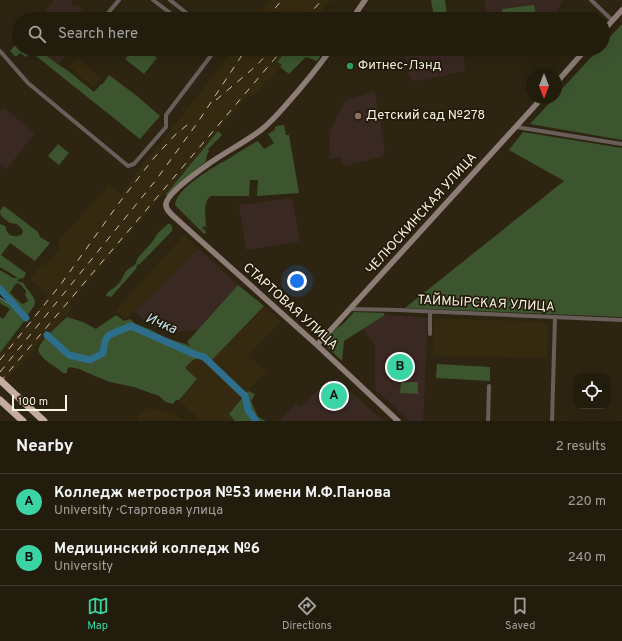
<!DOCTYPE html>
<meta charset="utf-8">
<style>
:root{--surface:#221c0d;--page:#2e291b;--text:#f1f3f6;--muted:#a2a19d;--line:#3f3a2e;--accent:#3bd4a4}
body{margin:0;font-family:Overpass,sans-serif;background:var(--page);color:var(--text)}
.controls{position:absolute;right:12px;bottom:12px;display:grid;overflow:hidden;border-radius:8px;box-shadow:0 4px 16px #0002}
.controls button{width:36px;height:36px;display:grid;place-items:center;padding:0;border:0;border-bottom:1px solid var(--line);background:var(--surface);color:var(--text);font:20px sans-serif}
.compass{position:absolute;left:526px;top:68px;width:36px;height:36px;border-radius:50%;background:var(--surface);box-shadow:0 4px 16px #0002;rotate:180deg}
.scale{position:absolute;left:12px;bottom:10px;width:55px;box-sizing:border-box;padding-left:4px;border:2px solid #f8f3e6;border-top:0;font-size:11px;line-height:14px;white-space:nowrap;color:#f8f3e6;-webkit-text-stroke:3px #231b08;paint-order:stroke}
.you{position:absolute;left:297px;top:281px;width:14px;height:14px;margin:-10px;border:3px solid #fff;border-radius:50%;background:#1a73e8;box-shadow:0 0 0 6px #1a73e833}
.badge{display:grid;place-items:center;width:26px;height:26px;border-radius:50%;background:var(--accent);color:#111;font-size:13px;font-weight:700}
.pin{position:absolute;translate:-50% -50%;border:2px solid #fff;box-shadow:0 1px 4px #0006}
.list{margin:0;padding:0;list-style:none}
h2{display:flex;justify-content:space-between;align-items:center;height:52px;margin:0;padding:0 16px;font-size:17px}
h2 small{font-size:13px;font-weight:400;color:var(--muted)}
.list li{display:grid;grid-template-columns:26px 1fr auto;gap:12px;align-items:center;box-sizing:border-box;height:56px;padding:0 16px;border-top:1px solid var(--line)}
.list b{display:block;font-size:15px;white-space:nowrap}
.list p{margin:0;font-size:13px;white-space:nowrap;color:var(--muted)}
.list em{font-size:13px;font-style:normal;color:var(--muted)}
.icon{flex:none;width:22px;height:22px;fill:none;stroke:currentColor;stroke-width:2;stroke-linecap:round;stroke-linejoin:round}
.map{position:relative;flex:none;width:622px;height:421px;overflow:hidden}
.search{position:absolute;background:var(--surface);box-shadow:0 4px 16px #0002;left:12px;right:12px;top:12px;height:44px;display:flex;align-items:center;gap:10px;box-sizing:border-box;padding:0 14px;border-radius:22px;color:var(--muted);font-size:15px}
.sheet{height:164px;background:var(--surface)}
nav{display:flex;justify-content:space-around;align-items:center;box-sizing:border-box;height:56px;border-top:1px solid var(--line);background:var(--surface);font-size:11px;color:var(--muted)}
nav a{display:grid;justify-items:center;gap:2px}
nav .on{color:var(--accent)}
.map>svg:first-child{display:block}
.built{fill:#352a0f}
.education{fill:#3a2822}
.green{fill:#3c552f;fill-rule:evenodd}
.lines{fill:none;stroke-linecap:round;stroke-linejoin:round}
.stream{stroke:#6a97a6;stroke-width:1}
.river{stroke:#2d6f8a;stroke-width:7}
.street{stroke:#695e5a;stroke-width:4}
.secondary{stroke:#8e7d77;stroke-width:5.5}
.highway{stroke:#c6aba1;stroke-width:7}
.rail{stroke:#c8c2b3;stroke-width:1;stroke-dasharray:7 7;stroke-linecap:butt}
.highway-bridge{stroke:#c6aba1;stroke-width:7}
.leisure-dot{fill:#2e9e5b;stroke:#231b08;stroke-width:1.5}
.education-dot{fill:#8d6e63;stroke:#231b08;stroke-width:1.5}
.labels{text-anchor:middle;dominant-baseline:central;stroke-width:3.5;stroke-linejoin:round;paint-order:stroke}
.poi-label{font-size:13px;fill:#f8f3e6;stroke:#231b08;text-anchor:start}
.street-label{font-size:13px;fill:#f8f3e6;stroke:#231b08}
.water-label{font-size:14px;font-style:italic;fill:#c6e9fa;stroke:#231b08}
</style>
<div class="map">
<svg width="622" height="421" viewBox="0 0 622 421">
<rect width="100%" height="100%" fill="#2d2511"/>
<path class="built" d="M270 0H331L314 19H256Z
M234 49H288L277 62 282 66 268 81 267 80 252 97 249 94 242 102 165 194 162 195 70 303V311L49 332 0 387V354L33 317 48 295 30 279 41 265 43 267 61 248 57 245 60 240 78 219 109 185 121 195 134 177V174L136 172 138 171Z
M78 58 101 78 93 87 70 67Z
M184 235 198 248 162 286 125 319 116 310Z
M264 306 281 322 248 355 267 372 244 394 210 362Z
M434 318 548 322 547 358 433 356Z
M199 358 217 372 243 397 229 414 235 421H201L179 400 197 380 185 368 193 360Z
M149 408 174 413 183 421H139L137 416Z"/>
<path class="education" d="M54 0H71L72 1 71 3 74 6 76 4 93 19H39Z
M484 0H562L555 19H486Z
M40 49H76L71 55 68 53 59 64Z
M406 49H463L466 71 415 81 410 78 405 57Z
M375 91 385 151 382 157 343 166 341 157 329 159 330 131 345 100Z
M3 107 35 133 6 170 0 165V111Z
M292 198 300 241 246 250 239 205Z
M198 248 238 285 198 330 178 332 156 327 146 322 135 311 162 286Z
M385 315 428 318 423 421H409L375 389V346L363 329Z
M336 378 383 421H279L296 404 300 407 325 383 328 386Z"/>
<path class="green" d="M431 0H445L447 15C444 18 438 19 434 17Z
M534 5 536 19H503L502 9Z
M622 24V140L530 124 554 98H556V95L599 49H603V44Z
M19 41V49H38L59 65 67 70 94 92 101 84 102 85 109 75 137 96 160 116 140 139 31 52 26 57 20 53 16 57 10 51Z
M134 49H147L157 58 144 74 125 59Z
M288 49H308V50L313 54 316 50 319 49 323 52 317 61 306 57 289 74 280 67 282 65 277 62Z
M284 125 286 135H289L299 193 257 196 258 180H250L249 196H211C202 201 206 219 206 228L204 226 202 228 205 230 206 233 204 234 175 205C176 188 214 167 228 159 238 153 248 146 258 141L264 149 274 143 268 134 275 130V127L277 126Z
M218 131 222 135 208 149 209 151 207 155 206 161 167 196 166 194Z
M523 132 622 148V317L405 308 564 181 509 150Z
M58 144 69 153 59 165 48 156Z
M4 206 38 232 40 237 50 243 35 261 10 243 1 255 26 273 24 278 19 279 17 281 23 283 33 296 35 301 34 306 27 316 7 295V293L0 285V270L13 278H18L0 267V224L5 226C7 235 12 238 21 235L23 232 22 229 17 224 10 223 6 220 1 216 0 211ZM17 283 20 284 26 291 25 295 27 298 28 301 25 303 22 304 10 293 13 288V287Z
M168 224H170C173 227 173 229 171 232L140 264 137 265 136 269 111 297 106 296 108 292 115 287 120 282 126 271 136 264 137 259 153 241 158 233Z
M238 285 264 306 210 362 244 394 248 391 255 394 251 401 258 417 266 421H235L229 414 243 397 217 372 199 358 193 360 185 368 197 379 179 400H176L173 404 166 402 159 396 134 387 110 382 95 376 79 369 70 367 67 369V373H63C55 365 42 361 38 350 42 337 57 327 67 317L83 322 96 329 116 315 124 321 130 319 136 324 149 329 164 337 191 346 187 342Z
M0 299 17 309 26 318 25 320 0 353V317L3 319 10 309 0 303Z
M354 312 383 313 385 315 344 341 342 361 325 345 324 341 336 329 344 323Z
M437 364 490 367V381L436 378Z
M401 382H418V394L400 393Z"/>
<g class="lines">
<path class="stream" d="M0 298 17 309"/>
<path class="river" d="M0 289 26 318
M47 335 69 355 90 360 103 353 105 341 109 335 131 326 194 354 204 357 245 396 248 410 256 421"/>
<path class="street" d="M153 0 178 19
M170 0 194 19
M591 0 612 20
M103 19 119 0
M240 19 243 16
M0 51 28 83 128 166 134 164 166 127V115L216 49
M77 51 79 49
M516 127 622 144
M350 309 398 310 622 320
M430 334V312
M488 421 489 386
M552 421 555 317"/>
<path class="secondary" d="M352 19 365 0
M603 31 622 10
M331 49C317 69 301 88 285 106 278 114 270 123 261 130 244 143 225 152 207 165 199 171 167 193 166 204 165 211 176 218 181 223L317 345 398 421
M556 83 586 49
M317 345 542 98"/>
<path class="highway" d="M17 396 44 421
M0 400 23 421"/>
<path class="rail" d="M266 19 282 0
M298 19 307 8
M305 19 322 0
M216 100 256 66 272 49
M0 360 61 284 119 203 153 159 175 135 192 121
M0 372 156 180 198 122 246 49
M0 382 283 49"/>
<path class="highway-bridge" d="M0 380 17 396"/>
</g>
<circle class="leisure-dot" cx="350" cy="66" r="4"/>
<circle class="education-dot" cx="358" cy="116" r="4"/>
<g class="labels">
<g class="poi-label">
<text x="358" y="66">Фитнес-Лэнд</text>
<text x="366" y="116">Детский сад №278</text>
</g>
<g class="street-label">
<text transform="translate(422 214) rotate(-48)">ЧЕЛЮСКИНСКАЯ УЛИЦА</text>
<text transform="translate(486 304) rotate(3)">ТАЙМЫРСКАЯ УЛИЦА</text>
<text transform="translate(290 307) rotate(42)">СТАРТОВАЯ УЛИЦА</text>
</g>
<g class="water-label">
<text transform="translate(161 324) rotate(23)">Ичка</text>
</g>
</g>
</svg>
<div class="controls">
<button><svg class="icon" aria-label="locate" viewBox="0 0 24 24"><circle cx="12" cy="12" r="6"/><path d="M12 2v4M12 18v4M2 12h4M18 12h4"/></svg></button>
</div>
<svg class="compass" viewBox="-18 -18 36 36"><path d="M0-13l5 13h-10z" fill="#e53935"/><path d="M0 13l5-13h-10z" fill="#a2a19d"/></svg>
<div class="scale">100 m</div>
<div class="you"></div>
<div class="pin badge" style="left:334px;top:396px">A</div>
<div class="pin badge" style="left:400px;top:367px">B</div>
<div class="search"><svg class="icon" aria-label="search" viewBox="0 0 24 24"><circle cx="10" cy="10" r="6"/><path d="M15 15l6 6"/></svg>Search here</div>
</div>
<section class="sheet">
<h2>Nearby<small>2 results</small></h2>
<ul class="list">
<li><span class="badge">A</span><div><b>Колледж метростроя №53 имени М.Ф.Панова</b><p>University · Стартовая улица</p></div><em>220 m</em></li>
<li><span class="badge">B</span><div><b>Медицинский колледж №6</b><p>University</p></div><em>240 m</em></li>
</ul>
</section>
<nav>
<a class="on"><svg class="icon" aria-label="map" viewBox="0 0 24 24"><path d="M3 6l6-2 6 2 6-2v14l-6 2-6-2-6 2zM9 4v14M15 6v14"/></svg>Map</a>
<a><svg class="icon" aria-label="directions" viewBox="0 0 24 24"><path d="M12 3l9 9-9 9-9-9zM9 14v-3h6M13 9l2 2-2 2"/></svg>Directions</a>
<a><svg class="icon" aria-label="saved" viewBox="0 0 24 24"><path d="M7 4h10v16l-5-4-5 4z"/></svg>Saved</a>
</nav>
